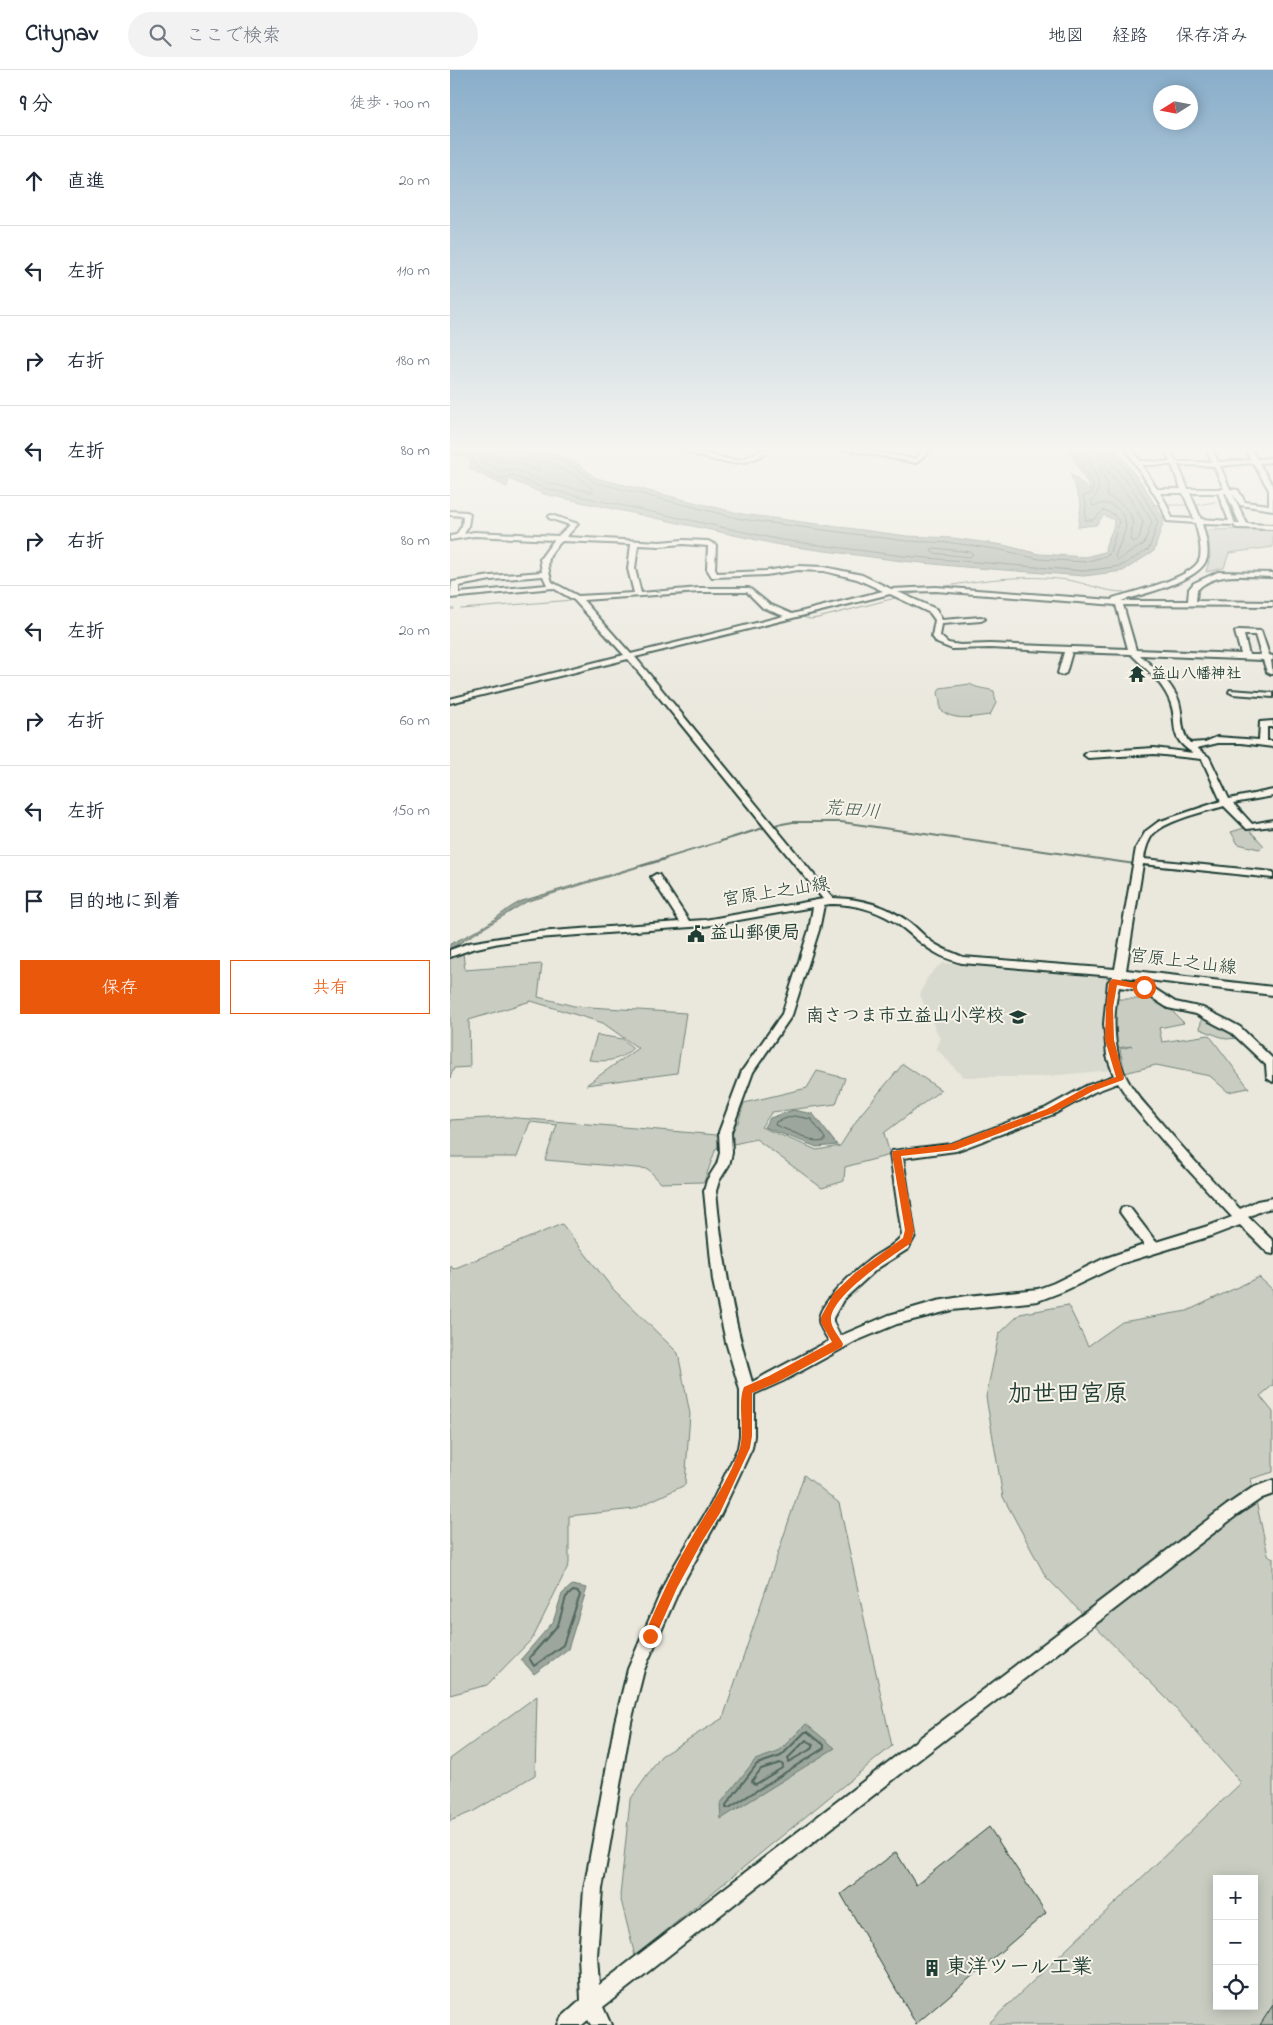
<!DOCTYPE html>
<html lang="ja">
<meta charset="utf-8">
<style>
:root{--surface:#fff;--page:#f2f2f3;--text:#1f2937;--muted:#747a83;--line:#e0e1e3;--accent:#ea580c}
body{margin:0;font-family:"Indie Flower","Klee One",sans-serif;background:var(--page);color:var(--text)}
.controls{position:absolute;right:15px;bottom:15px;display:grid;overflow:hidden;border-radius:0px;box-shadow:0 2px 12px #0003}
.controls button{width:45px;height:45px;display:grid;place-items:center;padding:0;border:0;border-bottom:1px solid var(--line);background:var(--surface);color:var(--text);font:25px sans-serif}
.compass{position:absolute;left:703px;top:15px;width:45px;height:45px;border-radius:50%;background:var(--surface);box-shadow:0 2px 12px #0003;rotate:259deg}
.stop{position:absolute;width:15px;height:15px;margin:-11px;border:4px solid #ea580c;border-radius:50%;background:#fff}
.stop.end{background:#ea580c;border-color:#fff;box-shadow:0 1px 5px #0008}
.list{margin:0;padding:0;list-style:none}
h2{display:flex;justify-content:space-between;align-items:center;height:65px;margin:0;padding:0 20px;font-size:21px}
h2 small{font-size:16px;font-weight:400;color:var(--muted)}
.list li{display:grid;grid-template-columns:32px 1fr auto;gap:15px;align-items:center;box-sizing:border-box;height:90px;padding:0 20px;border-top:1px solid var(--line)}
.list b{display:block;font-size:19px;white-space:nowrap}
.list em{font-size:16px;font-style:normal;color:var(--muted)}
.actions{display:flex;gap:10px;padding:15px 20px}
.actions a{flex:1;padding:11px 0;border:1px solid var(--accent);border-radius:0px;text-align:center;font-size:18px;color:var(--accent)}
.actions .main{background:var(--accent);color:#fff}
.icon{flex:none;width:28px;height:28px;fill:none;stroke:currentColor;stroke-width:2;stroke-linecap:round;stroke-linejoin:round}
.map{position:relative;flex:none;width:823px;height:1955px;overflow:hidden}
header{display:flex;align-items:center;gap:30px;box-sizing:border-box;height:70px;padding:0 25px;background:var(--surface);border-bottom:1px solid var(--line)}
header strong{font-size:24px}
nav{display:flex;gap:28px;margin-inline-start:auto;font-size:18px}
.search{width:350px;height:45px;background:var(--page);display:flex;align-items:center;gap:12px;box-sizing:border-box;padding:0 18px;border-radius:28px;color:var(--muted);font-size:19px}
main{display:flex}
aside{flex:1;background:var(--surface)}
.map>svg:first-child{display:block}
.built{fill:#d9dacf}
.green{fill:#c8ccc1;stroke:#74847a;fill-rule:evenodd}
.water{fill:#9ca69c;stroke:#6a7c72}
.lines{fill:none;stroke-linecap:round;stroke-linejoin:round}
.shore-far1{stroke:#51675e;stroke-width:1}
.shore{stroke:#51675e;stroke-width:2}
.stream-far2{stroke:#6a7c72;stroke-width:1}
.stream-far1{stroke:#6a7c72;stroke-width:2}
.stream{stroke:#6a7c72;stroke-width:2.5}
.building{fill:#b2b8ae;stroke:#1f3d34}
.minor-casing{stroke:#1f3d34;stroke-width:4}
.minor{fill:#f7f3e8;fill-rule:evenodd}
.route{fill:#ea580c}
.labels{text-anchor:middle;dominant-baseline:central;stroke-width:4;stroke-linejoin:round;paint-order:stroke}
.far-poi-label{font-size:15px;font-weight:bold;fill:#1f3d34;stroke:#f7f3e8;text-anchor:start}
.street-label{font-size:18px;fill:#1f3d34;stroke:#f7f3e8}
.poi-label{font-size:18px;font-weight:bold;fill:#1f3d34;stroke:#f7f3e8;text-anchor:start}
.water-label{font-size:19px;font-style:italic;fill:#445c53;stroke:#f7f3e8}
.near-poi-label{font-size:21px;font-weight:bold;fill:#1f3d34;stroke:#f7f3e8;text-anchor:start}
.near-quarter-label{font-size:24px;font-weight:bold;fill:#1f3d34;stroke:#f7f3e8}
</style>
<header>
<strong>Citynav</strong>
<div class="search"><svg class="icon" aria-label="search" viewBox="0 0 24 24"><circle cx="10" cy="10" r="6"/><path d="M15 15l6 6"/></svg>ここで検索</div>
<nav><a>地図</a><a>経路</a><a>保存済み</a></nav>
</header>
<main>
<aside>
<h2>9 分<small>徒歩 · 700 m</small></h2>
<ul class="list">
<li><svg class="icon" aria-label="ahead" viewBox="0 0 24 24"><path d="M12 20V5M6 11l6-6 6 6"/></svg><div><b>直進</b></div><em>20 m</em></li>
<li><svg class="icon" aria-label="left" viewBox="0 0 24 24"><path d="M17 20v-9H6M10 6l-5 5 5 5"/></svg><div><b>左折</b></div><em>110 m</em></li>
<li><svg class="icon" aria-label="right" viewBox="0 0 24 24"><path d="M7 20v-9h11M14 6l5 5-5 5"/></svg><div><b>右折</b></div><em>180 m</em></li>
<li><svg class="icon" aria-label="left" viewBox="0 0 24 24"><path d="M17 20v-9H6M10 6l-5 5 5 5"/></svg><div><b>左折</b></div><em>80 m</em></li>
<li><svg class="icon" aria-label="right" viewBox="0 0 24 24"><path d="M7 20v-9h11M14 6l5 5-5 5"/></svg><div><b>右折</b></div><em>80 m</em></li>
<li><svg class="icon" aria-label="left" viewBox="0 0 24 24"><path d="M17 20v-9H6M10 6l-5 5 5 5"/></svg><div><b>左折</b></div><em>20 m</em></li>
<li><svg class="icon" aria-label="right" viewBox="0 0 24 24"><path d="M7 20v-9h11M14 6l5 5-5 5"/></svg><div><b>右折</b></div><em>60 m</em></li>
<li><svg class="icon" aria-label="left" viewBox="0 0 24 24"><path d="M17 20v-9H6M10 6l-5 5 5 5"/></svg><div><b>左折</b></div><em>150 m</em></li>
<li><svg class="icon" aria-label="arrive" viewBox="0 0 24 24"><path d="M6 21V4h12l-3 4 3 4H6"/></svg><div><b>目的地に到着</b></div></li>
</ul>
<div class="actions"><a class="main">保存</a><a>共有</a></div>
</aside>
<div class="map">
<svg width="823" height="1955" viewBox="0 0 823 1955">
<rect width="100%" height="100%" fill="#eae8dd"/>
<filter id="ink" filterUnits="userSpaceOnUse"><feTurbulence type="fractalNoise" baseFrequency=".02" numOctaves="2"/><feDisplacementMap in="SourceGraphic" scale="10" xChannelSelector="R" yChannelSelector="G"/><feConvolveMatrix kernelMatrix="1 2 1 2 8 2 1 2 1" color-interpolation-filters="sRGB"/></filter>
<g filter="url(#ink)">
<path class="built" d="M493 893 652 905 660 910 655 937 656 974 663 1000 588 1007H513L486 978 490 969 470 925 477 908 486 898Z"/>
<path class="green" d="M801 459H823V477L779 483 774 498 756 502 760 487 758 460Z
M520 614C528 619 535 618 544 621L546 633 540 645C523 647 503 652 490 639V632L488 623 490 618Z
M797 757 814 776 809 779 788 774 781 762Z
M13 883 15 900 92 894 88 927 124 936 236 943 227 1003 136 1015 188 978 153 953 81 931 19 950 20 997 4 998 0 1008V887Z
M667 929H710L734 953 709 958 712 972 759 965 799 1018 778 1022 760 1006 706 995 675 1003 670 979 682 976 667 978 665 949Z
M752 945 783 961 789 968 776 969 750 959Z
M147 965 173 969 183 978C169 991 157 992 139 990Z
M453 994 491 1020 434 1063 440 1085 395 1097 394 1111 372 1118 306 1069 266 1078 254 1112 211 1113 198 1099 95 1090 107 1055 80 1052 67 1087H0V1050L56 1047 267 1065 288 1053 294 1033 357 1018 367 1001 395 1008 386 1034 322 1042 311 1057 367 1080 390 1076 410 1045Z
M112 1154 163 1219 228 1283 240 1344 235 1415 184 1439 119 1446V1494L83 1568 37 1615 0 1625V1195L3 1199Z
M809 1207 823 1220V1315L810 1326 823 1342V1402L801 1409 818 1485 823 1488V1955H537L791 1713 719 1631 596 1507 553 1427 536 1327 549 1264 570 1244 618 1235 638 1276 672 1252 737 1241ZM767 1809H804V1936H767Z
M354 1405 389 1433 442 1676 185 1886 170 1826 180 1730 211 1686 273 1648Z
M87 1626 85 1705 24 1741 0 1751V1689Z"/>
<path class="water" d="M0 379H95L127 393 146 408 292 444 457 466 503 468 553 475 589 484 635 487 655 482C655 469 664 464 664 450L654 445 646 455 628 457 631 434 620 403 642 422 618 379H665L693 415 714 450 704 481 673 501 634 506 514 497 452 491 330 475 94 424 59 409 57 417 20 399V389L0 383Z
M331 753 76 832 0 879V874C15 867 31 859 45 849 54 842 61 836 72 831Z
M343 1040 363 1044 387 1075 367 1077 314 1057 320 1048Z
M122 1515 137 1518 118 1579 84 1604 71 1589 103 1552 112 1524Z
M356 1654 385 1678 271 1749 270 1734 305 1690 328 1682Z"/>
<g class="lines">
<path class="shore-far1" d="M4 379 22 385 26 396 51 409 61 405 96 419 331 470 453 486 634 501 671 496 699 479 708 452 689 418 661 379
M24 379 29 384 32 392 50 401 63 399 97 413 142 422V418L121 403 94 391 90 386 89 379
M35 379 45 391 65 392 88 401 90 398 83 389 81 379
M95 379 98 386 125 397 144 412 291 449 457 471 503 473 552 480 589 489 635 492 659 485 669 452 663 444 654 440 643 450H635L636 434 633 426 642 423 644 417 623 379
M630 379C640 396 658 413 642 431V436C647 435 653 433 658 434 670 437 678 449 675 461 673 470 667 478 665 487L668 490 694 474 702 452 684 421 657 387 655 379
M651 395 654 396 678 425 693 452 689 469 683 472 680 470C687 446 679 436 657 426V413L650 398Z
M484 478 521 482 523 484 520 487 483 483 481 480Z
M344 1046 361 1049 375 1068V1071L367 1072 325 1055 326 1052Z"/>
<path class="shore" d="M123 1521 128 1522 130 1525 113 1575 84 1596 79 1588 108 1555 116 1527Z
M355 1662H358L374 1675V1678L279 1738H276V1735L307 1694 331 1686Z
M356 1670 363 1674V1678L338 1692V1688Z
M330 1693 333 1695 332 1698 306 1714 303 1713 302 1711 311 1699Z"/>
<path class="stream-far2" d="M812 434 823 435
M701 435H747L771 431
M486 518C529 510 574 504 617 510 637 513 654 522 674 522
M699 524C756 506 772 496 747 435
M454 526 473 521
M161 528 234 525 250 522
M0 539H4
M11 539 123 530
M331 539 342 544
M348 546 360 549 368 548 449 527"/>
<path class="stream-far1" d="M321 756 343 752H391L685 794
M271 771 316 757
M690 795 811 807
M192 796 216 789"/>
<path class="stream" d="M798 806 823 808"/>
</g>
<path class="building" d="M539 1757 596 1843 466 1954 391 1824 446 1782 466 1815Z
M823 1935V1955H810Z"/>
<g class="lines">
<g class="minor-casing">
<path id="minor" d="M232 379C251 379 268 390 287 390 299 389 308 379 320 379 299 398 275 394 250 386 244 384 237 382 232 379Z
M394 379H409L465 389 474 379H481L466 393Z
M676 379H682L690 391 720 392 715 379H721L726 392H762L756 379H762L768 392 801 390 795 379H801L807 389 823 388V392L809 393 823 416V440L790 435 782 423 797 454 823 455V459L787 458 785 457 784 455 752 454C755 465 759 477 757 488 751 511 692 524 671 531H738L739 519 744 513 768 502 823 503V507C799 507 766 500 747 520L746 531 823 532V536L673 535 686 580 791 584 785 562 789 560 811 561 819 585 823 586V590H821L823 604H821L817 602 813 590 690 585C704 598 720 611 728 629 734 644 729 661 740 673L755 672 767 667 809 670 810 652 823 651V657H817V671H823V677L791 673H768L747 678 759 687 779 729 823 720V726L783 733 802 754 823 750V756L797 759 774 736C754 742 720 749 704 763 698 770 695 780 694 789L823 802V808L693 794 676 900 823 917V925L673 907 671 910 697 914 725 932 753 938 779 951 790 957 823 989V1012L817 1008 816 995 782 963 746 944 718 938 690 920 669 917C662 942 663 979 674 1003 683 1023 699 1038 713 1055 738 1084 763 1112 790 1139L807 1131 823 1128V1138L813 1140 798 1147 823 1171V1184L818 1183 790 1155 761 1166 673 1193 614 1221 588 1231 502 1240 447 1254 406 1271 333 1311 304 1324V1366L302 1378 271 1444 229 1520 194 1600 181 1652 152 1819 147 1886 149 1915 454 1680 777 1435 802 1418 823 1410V1424L812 1428 787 1445 466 1692 153 1937 161 1955H141L138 1950 132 1955H108L111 1948 131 1930 129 1886 134 1819 165 1652 178 1599 217 1508 261 1434 288 1378 290 1366V1320L276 1272 263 1211 254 1121 257 1110 267 1094 270 1083 269 1062 292 1001 332 944 359 860 363 837 255 856 87 868 49 873 22 879 0 887V880L19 873 87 862 230 852 201 807 206 804 209 805 239 851 255 850 373 829 178 589 0 633V629L174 585 124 530 103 518 0 528 2 512 41 506 92 502 90 489 104 470 24 466 0 470V466L6 465 12 456 13 446 0 445V441L17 442 20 444 18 456 14 464 24 462 108 466 120 455 99 448V446L101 445 128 454 116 467 210 472 233 470 258 471 266 475 265 499 267 503 316 501 348 496 374 497 412 505 441 519 486 517 662 530 663 528C682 522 745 508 750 488 752 476 748 464 745 453L717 451 710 433ZM803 393 819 420V435L795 432 788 420 780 419 770 396ZM692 395H722L731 419H707ZM728 395 764 396 774 419H738ZM710 423H733L744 449 722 448 716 433ZM740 423H768L779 451 751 449ZM774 423H776L790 454H785ZM112 471 181 474 178 499 184 523 128 526 102 512C96 494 96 485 112 471ZM233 474 258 476 257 499 262 507H265L316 505 348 500 374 501 407 509 433 521 342 544 319 534 299 518H249L191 523 185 499 188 475 210 476ZM93 506 97 515 9 523V516L41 510ZM486 521 666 535 678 579 540 574 510 575 498 573 490 566 492 554 531 551 535 549 531 547 492 550 486 539 448 522ZM249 522H297L313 538 334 546 181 584 133 530ZM440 524 480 543 485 550 482 566 487 573 502 579 540 578 614 582 608 603 612 605 616 603 622 582 681 584C695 598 711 611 719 629 730 653 715 665 743 683L704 678 638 682 634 685 638 688 704 684 752 689 771 731 708 752 696 761 686 778 665 899 513 887C501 882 489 878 479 870 472 864 466 857 459 852 437 836 410 828 383 828L185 587ZM794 565H805L811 585H799ZM380 834C406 834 432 841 453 858 474 875 484 886 512 893L663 906 658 912 654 954 657 986 664 1006 636 1016 596 1038 501 1074 442 1081 440 1084 452 1165C444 1177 429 1182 418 1191 405 1201 369 1233 369 1250 369 1257 376 1265 379 1271L302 1312C283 1249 272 1186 266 1121L269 1111 279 1095 282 1083 281 1062 303 1002 342 945 369 860 374 835ZM668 1013 684 1037 731 1092 782 1147 758 1156 706 1172 680 1138 676 1137 672 1138 670 1142 694 1175 653 1189 604 1213 588 1219 517 1226 487 1231 439 1245 390 1266 383 1252V1248L393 1230 428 1198 458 1179 465 1166 453 1088 506 1081 604 1044 644 1022Z
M780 620 823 623V627L783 624 779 622Z"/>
</g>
<use href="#minor" class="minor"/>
</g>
</g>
<linearGradient id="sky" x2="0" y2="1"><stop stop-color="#89aeca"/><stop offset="0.58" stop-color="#f6f5f0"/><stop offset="1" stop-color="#f6f5f0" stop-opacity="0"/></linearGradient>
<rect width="823" height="653" fill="url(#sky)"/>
<path class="route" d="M663 909 694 914 697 917 694 920 667 915 663 938 664 970 674 1008 673 1010 643 1021 603 1043 505 1080 451 1086 464 1160 461 1173C443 1185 379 1227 381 1250 381 1258 390 1267 393 1274L392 1277 326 1313 302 1323V1366L300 1378 270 1443 253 1470 227 1518 204 1570 200 1572 196 1570 194 1566C209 1531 225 1495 245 1462 261 1435 280 1408 290 1378 295 1359 287 1333 294 1317L319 1306 382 1272 371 1253V1247L384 1223 405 1203 453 1168 455 1160 442 1084 443 1081 501 1074 597 1039 637 1017 666 1007 655 970 656 938 659 912Z"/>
<defs>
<g id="temple-bare" transform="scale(1.35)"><path d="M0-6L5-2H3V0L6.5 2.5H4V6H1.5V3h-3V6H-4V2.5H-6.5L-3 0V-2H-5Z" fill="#1f3d34" stroke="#f7f3e8" stroke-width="2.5" paint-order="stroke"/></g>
<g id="civic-bare" transform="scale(1.35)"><path d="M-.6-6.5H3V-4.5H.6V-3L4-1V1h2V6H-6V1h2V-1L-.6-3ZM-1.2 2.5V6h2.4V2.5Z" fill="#1f3d34" stroke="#f7f3e8" stroke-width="2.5" paint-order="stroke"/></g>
<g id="school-bare" transform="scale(1.35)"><path d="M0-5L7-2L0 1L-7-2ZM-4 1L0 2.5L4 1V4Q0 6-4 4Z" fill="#1f3d34" stroke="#f7f3e8" stroke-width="2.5" paint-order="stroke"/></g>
<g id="building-bare" transform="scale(1.35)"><path d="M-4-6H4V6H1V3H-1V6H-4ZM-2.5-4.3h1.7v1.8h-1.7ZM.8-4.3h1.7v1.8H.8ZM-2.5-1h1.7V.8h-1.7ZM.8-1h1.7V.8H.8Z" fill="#1f3d34" stroke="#f7f3e8" stroke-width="2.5" paint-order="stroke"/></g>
</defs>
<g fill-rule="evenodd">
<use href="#temple-bare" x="687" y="604"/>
<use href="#civic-bare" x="246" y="864"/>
<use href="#school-bare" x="568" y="947"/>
<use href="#building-bare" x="482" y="1898"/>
</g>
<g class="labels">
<g class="far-poi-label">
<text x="701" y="604">益山八幡神社</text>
</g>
<g class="street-label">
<text transform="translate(326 823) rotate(-9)">宮原上之山線</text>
<text transform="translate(733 893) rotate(7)">宮原上之山線</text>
</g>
<g class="poi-label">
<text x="260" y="864">益山郵便局</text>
<text x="554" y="947" text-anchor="end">南さつま市立益山小学校</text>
</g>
<g class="water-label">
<text transform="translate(402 741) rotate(5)">荒田川</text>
</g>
<g class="near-poi-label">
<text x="496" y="1898">東洋ツール工業</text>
</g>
<g class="near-quarter-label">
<text x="618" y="1325">加世田宮原</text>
</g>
</g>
</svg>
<div class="controls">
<button>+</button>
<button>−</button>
<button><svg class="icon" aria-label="locate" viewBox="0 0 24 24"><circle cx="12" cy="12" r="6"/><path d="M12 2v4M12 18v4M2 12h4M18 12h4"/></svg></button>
</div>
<svg class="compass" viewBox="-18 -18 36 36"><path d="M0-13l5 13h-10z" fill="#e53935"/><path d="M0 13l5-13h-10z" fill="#747a83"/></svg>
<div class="stop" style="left:694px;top:917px"></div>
<div class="stop end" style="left:200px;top:1566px"></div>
</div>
</main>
